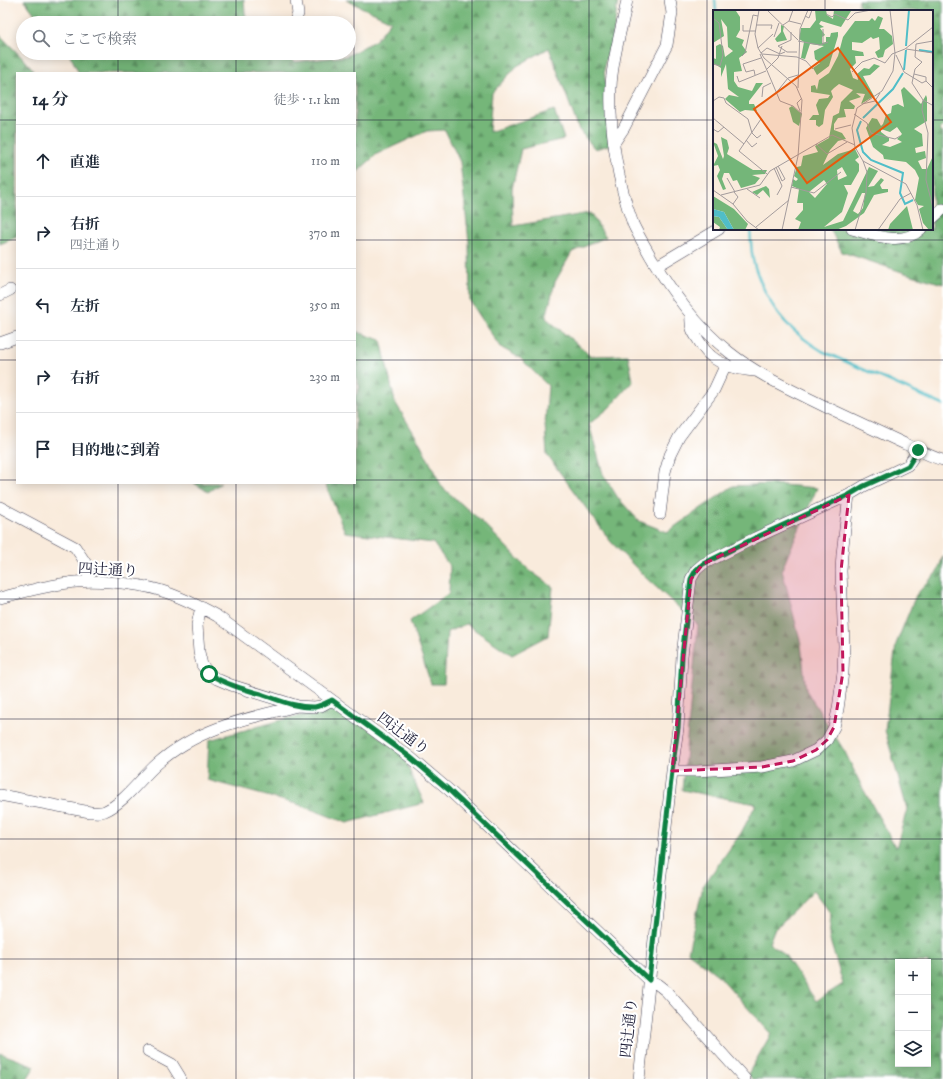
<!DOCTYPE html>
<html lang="ja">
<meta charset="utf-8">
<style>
:root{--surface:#fff;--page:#f2f2f3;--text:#1f2937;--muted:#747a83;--line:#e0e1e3}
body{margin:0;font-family:"IM FELL DW Pica","Noto Serif JP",serif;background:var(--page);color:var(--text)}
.controls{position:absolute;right:12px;bottom:12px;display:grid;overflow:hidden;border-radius:0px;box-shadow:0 2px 10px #0003}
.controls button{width:36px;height:36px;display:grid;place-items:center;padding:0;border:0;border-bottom:1px solid var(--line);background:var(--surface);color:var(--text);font:20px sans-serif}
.stop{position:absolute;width:12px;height:12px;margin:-9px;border:3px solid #0b8043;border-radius:50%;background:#fff}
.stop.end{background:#0b8043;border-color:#fff;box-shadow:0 1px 4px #0008}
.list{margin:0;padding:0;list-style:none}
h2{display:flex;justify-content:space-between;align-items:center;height:52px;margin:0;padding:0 16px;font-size:17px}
h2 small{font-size:13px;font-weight:400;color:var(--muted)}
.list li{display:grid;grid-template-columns:26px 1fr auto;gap:12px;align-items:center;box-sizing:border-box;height:72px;padding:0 16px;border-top:1px solid var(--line)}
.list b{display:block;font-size:15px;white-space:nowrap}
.list p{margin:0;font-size:13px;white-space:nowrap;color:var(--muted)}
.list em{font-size:13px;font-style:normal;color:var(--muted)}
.icon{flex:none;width:22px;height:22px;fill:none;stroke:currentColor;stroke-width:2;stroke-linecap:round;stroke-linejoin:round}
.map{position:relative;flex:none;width:943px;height:1079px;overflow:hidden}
.search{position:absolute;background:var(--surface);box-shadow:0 2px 10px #0003;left:16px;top:16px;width:340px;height:44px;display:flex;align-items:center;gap:10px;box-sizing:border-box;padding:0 14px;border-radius:22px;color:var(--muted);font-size:15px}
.panel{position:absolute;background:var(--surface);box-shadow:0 2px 10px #0003;left:16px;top:72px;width:340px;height:412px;border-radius:0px}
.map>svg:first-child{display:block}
.forest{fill:url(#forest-firs);stroke:#4b6c5a;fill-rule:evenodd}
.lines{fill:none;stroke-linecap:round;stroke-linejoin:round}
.stream{stroke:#50bec8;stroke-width:2.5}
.minor-casing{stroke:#424053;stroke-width:12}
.minor{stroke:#fff;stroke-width:11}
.route{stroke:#0b8043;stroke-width:5}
.marked{fill:#c2185b;fill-opacity:0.2;stroke:#c2185b;stroke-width:3;stroke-dasharray:8 5;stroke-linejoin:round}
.grid{fill:none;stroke:#22223b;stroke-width:1;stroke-opacity:0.55}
.labels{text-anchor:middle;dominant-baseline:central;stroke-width:4;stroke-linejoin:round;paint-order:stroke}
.street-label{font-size:15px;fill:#22223b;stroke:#fff}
.inset-river{fill:none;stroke:#50bec8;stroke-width:2}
.inset-road{fill:none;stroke:#a39b9c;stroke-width:1}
.view{fill:#e8590c;fill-opacity:0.15;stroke:#e8590c;stroke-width:2}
.inset-edge{fill:none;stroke:#22223b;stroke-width:2}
</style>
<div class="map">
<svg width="943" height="1079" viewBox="0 0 943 1079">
<defs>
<pattern id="forest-firs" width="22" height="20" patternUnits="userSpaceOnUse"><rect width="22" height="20" fill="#74b679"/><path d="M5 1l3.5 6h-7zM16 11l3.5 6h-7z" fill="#5f9464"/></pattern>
</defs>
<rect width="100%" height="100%" fill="#fff"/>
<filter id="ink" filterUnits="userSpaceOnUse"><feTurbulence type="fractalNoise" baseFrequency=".025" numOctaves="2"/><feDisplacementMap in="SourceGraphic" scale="8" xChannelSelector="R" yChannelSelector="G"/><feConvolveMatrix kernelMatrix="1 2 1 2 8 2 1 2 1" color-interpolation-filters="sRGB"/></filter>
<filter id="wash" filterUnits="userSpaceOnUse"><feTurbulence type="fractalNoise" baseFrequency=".012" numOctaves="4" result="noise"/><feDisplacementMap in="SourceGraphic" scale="16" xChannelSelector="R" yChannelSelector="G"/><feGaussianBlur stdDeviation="0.9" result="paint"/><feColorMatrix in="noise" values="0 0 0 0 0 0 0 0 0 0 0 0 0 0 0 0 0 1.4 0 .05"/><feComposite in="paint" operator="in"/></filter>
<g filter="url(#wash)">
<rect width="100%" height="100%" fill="#f9ebdc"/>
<path class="forest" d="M24 0H244L245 13 248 23H42Z
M346 0H618L613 37 604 66 610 145 595 149 579 130 549 48 517 66 492 93 489 132 554 110 564 139 521 149 512 189 513 226 590 213 606 237 572 252 555 282 546 318 591 356 628 355 633 381 609 408 589 424 603 474 618 498 639 521 667 532 733 486 772 484 817 488 782 569 801 644 806 690 845 752 861 785 896 848 907 809 885 730 896 644 916 595 938 571 943 556V1079H752L748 1074 771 1034 720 977 688 952 703 886 741 833 756 804 682 790 698 625 646 578 611 542 547 455 545 424 548 386 520 358 500 347 470 301 469 242 460 162 445 130 427 131 377 154 355 174V73H79L69 53H282L295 62 347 56 376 40 391 21ZM814 891 831 914 829 937 843 984 816 1001 785 955 769 943 774 930ZM898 962H928V1064H898Z
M859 0H943V127L939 130 943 133V284L905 273 842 252 830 229H932V11H863L858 4Z
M0 35 32 68 33 73H17V237L0 244Z
M355 331 381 340 395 402 421 445 442 487 480 520 529 570 553 587 548 636 512 655 466 624 447 632 444 684H431L410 621 449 593 450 567 433 543 345 532 325 483H355V397L360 387 355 376Z
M194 483H221L208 492Z
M338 706 401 752 424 803 347 823 300 805 207 780 209 740 278 721Z
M0 1053 35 1066 27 1079H0Z"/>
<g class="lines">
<path class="stream" d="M715 0 716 11
M750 229C751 239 751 250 753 260 755 268 758 276 761 283 775 316 793 333 822 351L943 405"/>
</g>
</g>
<g filter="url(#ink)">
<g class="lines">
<g class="minor-casing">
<path id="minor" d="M627 0C622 29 612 58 611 87 609 131 618 183 633 224 638 235 645 246 651 257 672 292 696 326 729 352 759 376 794 391 828 408 854 420 879 432 905 444 918 449 930 457 943 460
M294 23 298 14 296 0
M614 143 624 128 667 45 672 13 670 0
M932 219 943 209
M852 229C874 235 902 247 921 229
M657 266 719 229
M0 295 10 290
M691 315C690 327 692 331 699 341 702 346 706 353 711 356 723 366 740 370 755 371
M0 343 17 337
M0 507 75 547 85 562 90 581
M660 514 665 472 670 455 679 437 714 390 726 364
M0 598C23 592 45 586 68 583 92 579 136 583 159 590 179 596 199 606 217 616L410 757 449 790 649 980 657 984 666 991 745 1079
M201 607 197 625 199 652 202 665 209 674 217 679 231 685 298 706 314 707 321 706 332 700
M672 771H697L762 767 793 761 816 750 827 740 834 727 838 709 843 672 844 646 841 571 842 554 849 495
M0 795 90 812C95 812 101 813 105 811 124 803 141 778 157 764 197 728 248 718 298 706
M148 1051 172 1064 180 1077V1079
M639 1079 672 771 678 728 682 656 691 579 696 570 703 564 755 538 849 495 864 486 908 465 918 450"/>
</g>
<use href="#minor" class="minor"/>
</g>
</g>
<g class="lines" filter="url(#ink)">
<path class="route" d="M209 674C225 684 243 689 261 694 278 700 296 708 315 707 321 706 326 703 332 700L410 757 449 790 649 980 672 771 678 728 682 656 691 579 696 570 703 564 755 538 849 495 864 486 908 466 918 450"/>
</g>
<path class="marked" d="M849 495 841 571 843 672 834 727 827 740 816 750 793 761 762 767 672 771 691 579 703 564Z"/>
<path class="grid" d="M118 0V23M236 0V23M354 0V73M472 0V1079M589 0V1079M707 0V1079M825 0V11M118 53V73M236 53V73M0 120H17M355 120H714M932 120H943M825 229V1079M0 240H17M355 240H943M0 360H17M355 360H943M0 480H17M355 480H943M118 483V1079M236 483V1079M354 483V1079M0 599H943M0 719H943M0 839H943M0 959H943"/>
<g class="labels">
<g class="street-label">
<text transform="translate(108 570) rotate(3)">四辻通り</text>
<text transform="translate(403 734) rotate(37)">四辻通り</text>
<text transform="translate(629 1028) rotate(-84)">四辻通り</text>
</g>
</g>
<g transform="translate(713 10)">
<rect width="220" height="220" fill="#f9ebdc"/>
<path d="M0 0H25L23 1 27 7V20L23 27 31 30 29 35 34 42 26 48 29 61 21 62V71L25 77 39 81 43 73H50L36 91V94H41L44 101 32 100 27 102 12 89 16 85 26 87 15 79 13 54 8 67V58L0 53V48L3 49V36L7 34 10 36 12 47 20 41 15 37 14 17 8 9 11 26 0 33ZM102 0H113L114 5 120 9 121 0 138 1 128 17 108 11 106 14 111 17 107 18 112 25 109 27V33L113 32V27H117L118 23 125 22V26L116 56 104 65 100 58 107 53 102 49 101 41 111 36 97 34 92 49 88 48 91 32 86 29 88 18H97L103 10ZM165 6 170 8 166 19H171L179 26 180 34 172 40 170 47 165 48 162 42 167 39 166 27 160 29 158 27 149 33 139 32V40L150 42 151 46H142L143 53 137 59 140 68 145 70 144 64 151 58 156 59 161 54 167 56 157 65 150 66 161 86 148 94 152 84 143 83 148 87 136 91 142 96 141 99H131L133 107 125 108 121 114V120L129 123 133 129 125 131 117 140 110 155 125 144 142 139 146 147 142 150 146 154V161L138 175H131L135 183 129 202 111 217 130 211 156 157 165 161 155 177 161 176 168 168 171 170 167 175 169 179H175V182L161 185 151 203 133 216 123 220H85L88 212 82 209 90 200V193H84L86 179 79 176 80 169 83 171 85 169 81 166 84 157 88 156 90 146 105 142 102 136 116 128 120 106 126 103 128 92 140 80 126 74 121 78 118 81 120 87 112 100 110 114 106 117 103 115V110H96L100 105H106L103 95 106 89 115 88 117 85 98 82V76L102 75 104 80 106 70 116 63 125 46 130 27 142 11H156L159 8 162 11ZM129 157 134 166 125 170 124 160ZM111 170 114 174 102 188 96 182ZM149 183H152L150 198 145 204 140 201ZM68 15 71 16 70 21 74 30 64 32 62 29 68 22ZM191 77 208 94 213 85 214 88V111L201 119 209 124 210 136 202 138 203 143 212 141 213 148 205 151 209 159H214L220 146V220H216L210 213 206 199 211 196 205 195 202 190 206 168 202 160 193 152 171 149 170 145 160 137 153 118 159 108 164 109 168 116 170 114 173 105 178 103 179 96 185 94 191 97 188 80ZM184 117 189 124 184 129 189 132 177 137 169 135 176 131V128L168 122V119L177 122ZM79 96 89 104 86 116 80 112 76 98ZM8 127 14 130 16 138 14 144 40 160H54L52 164 39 165 47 168 42 174 28 178 24 170 20 171 16 163H11L9 169 13 179 10 180 4 166 7 160 5 155 0 156 5 146 0 132 4 134 10 149 11 146ZM53 176 56 179 57 188 50 180 44 185 39 182ZM0 186 21 199 35 214 32 220H21L11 202 0 199ZM194 196 200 220H175L177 214ZM0 206 6 207 15 220H6L7 217 0 212Z" fill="#74b679" fill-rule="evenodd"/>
<path d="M0 199 11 202 21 220H15L6 207 0 206Z" fill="#50bec8"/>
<path class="inset-river" d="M193 36 196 0M206 40 220 42M191 60 193 40M150 108 180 79 190 63M148 111 144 120 150 142 158 150 190 163 187 183 192 194 200 190"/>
<path class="inset-road" d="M46 0 42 24 45 38 51 48 83 76 89 90 85 146 69 220M54 0 85 30M177 0 182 43 180 61 169 81 144 98 139 118 142 137 150 151 193 174 204 195 210 220M113 4 119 7 122 4 135 10 142 3 158 0M92 6 96 8 99 0M0 8 6 13 10 45 7 56 0 54M76 11 88 14M30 15V21H43M43 15H59L58 19M70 15 76 11 80 0M110 19V34M78 22V30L65 36 74 42H84M61 27 66 13M85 31 107 35 115 32M203 34 202 47 209 52 202 59 199 73 210 90 219 95M203 34 220 31M45 38 60 24M193 39 220 43M48 43 54 38 67 44 72 42M47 44 67 91 80 96 89 104M49 44 84 47 93 51 100 59M183 45 191 62 209 73 213 71M29 46 32 43 40 5 45 6M53 60 65 48 69 36M139 62 149 52 161 48 172 53 179 44 192 39 220 17M201 64 213 67V71L220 78M42 65 41 60 33 62 30 54 48 48M24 66 26 72 53 61M85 78 87 19 95 0M63 83 75 68 85 65M49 87 50 77 58 73M210 90 209 100 215 123 213 170 220 198M0 91 6 87 11 88 13 93 35 109 39 123 44 128 48 125M149 94 162 91 167 83M87 101 84 93 89 88M141 104 154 113 158 123 182 129 187 126M0 108 31 134M48 109 26 141 54 164M0 119 5 122 11 117M122 119 138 115M33 130 39 137 44 133M103 134 114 144 134 132M65 156 72 169 69 171M63 157 69 171M61 158 69 176 64 185M14 168 22 182M78 177 101 183 128 162M34 179 47 188M0 180 20 194 34 211 46 220M8 185 47 175 57 161 119 125 142 135M20 194 25 187 21 182M43 217 76 190M142 220 153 183 154 162 150 151M165 220 187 189 198 183"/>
<path class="view" d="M125 38 178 112 94 173 41 99Z"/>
<rect width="220" height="220" class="inset-edge"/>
</g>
</svg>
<div class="controls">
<button>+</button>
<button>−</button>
<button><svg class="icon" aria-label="layers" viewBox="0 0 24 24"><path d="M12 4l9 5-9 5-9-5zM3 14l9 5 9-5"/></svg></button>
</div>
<div class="stop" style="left:209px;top:674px"></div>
<div class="stop end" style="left:918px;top:450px"></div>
<div class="search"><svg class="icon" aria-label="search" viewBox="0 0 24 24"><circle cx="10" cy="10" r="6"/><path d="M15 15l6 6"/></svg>ここで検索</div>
<section class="panel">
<h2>14 分<small>徒歩 · 1.1 km</small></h2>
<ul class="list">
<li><svg class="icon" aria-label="ahead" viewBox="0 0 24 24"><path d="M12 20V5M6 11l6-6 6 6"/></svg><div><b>直進</b></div><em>110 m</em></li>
<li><svg class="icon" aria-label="right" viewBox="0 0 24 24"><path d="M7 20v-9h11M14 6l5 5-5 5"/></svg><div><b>右折</b><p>四辻通り</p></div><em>370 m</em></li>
<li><svg class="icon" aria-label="left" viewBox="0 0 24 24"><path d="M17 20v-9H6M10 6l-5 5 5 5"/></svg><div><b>左折</b></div><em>350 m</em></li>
<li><svg class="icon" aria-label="right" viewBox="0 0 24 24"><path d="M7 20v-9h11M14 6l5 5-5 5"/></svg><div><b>右折</b></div><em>230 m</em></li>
<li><svg class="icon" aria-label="arrive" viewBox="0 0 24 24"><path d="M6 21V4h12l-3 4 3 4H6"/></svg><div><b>目的地に到着</b></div></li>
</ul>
</section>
</div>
